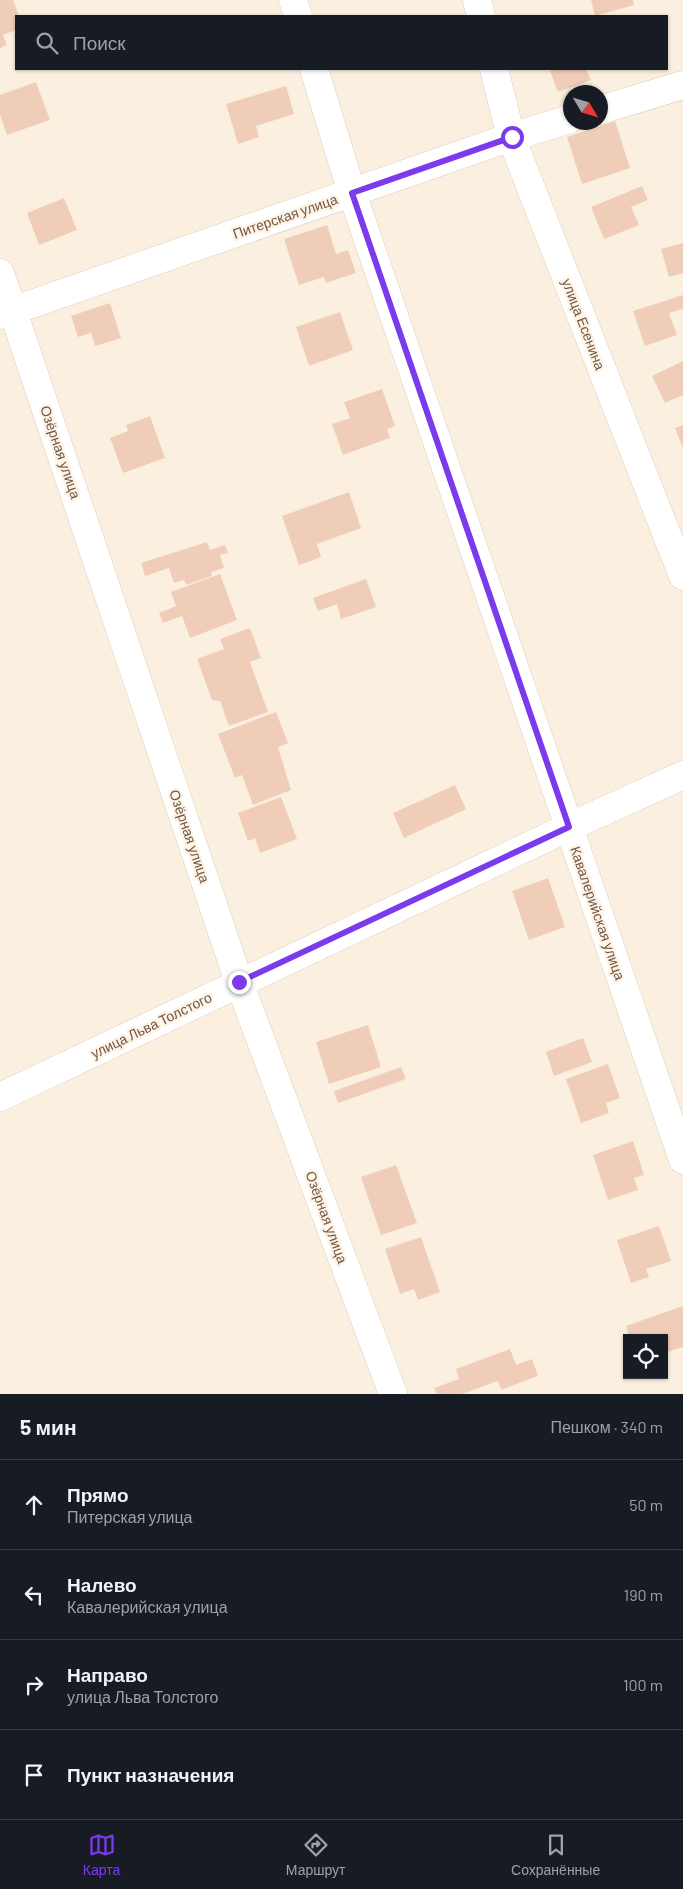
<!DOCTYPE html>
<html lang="ru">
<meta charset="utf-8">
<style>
:root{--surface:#171b24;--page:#20242c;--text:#f1f3f6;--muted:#9ea1a6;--line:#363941;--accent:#7c3aed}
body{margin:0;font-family:Barlow,sans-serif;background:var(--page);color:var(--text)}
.controls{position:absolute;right:15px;bottom:15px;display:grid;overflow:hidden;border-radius:0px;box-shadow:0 1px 4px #0004}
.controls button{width:45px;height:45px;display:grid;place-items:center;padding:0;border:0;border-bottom:1px solid var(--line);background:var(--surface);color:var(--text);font:25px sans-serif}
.compass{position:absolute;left:563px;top:85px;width:45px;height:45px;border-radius:50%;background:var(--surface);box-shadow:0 1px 4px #0004;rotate:128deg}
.stop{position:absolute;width:15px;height:15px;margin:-11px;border:4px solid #7c3aed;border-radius:50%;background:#fff}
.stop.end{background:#7c3aed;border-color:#fff;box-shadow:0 1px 5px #0008}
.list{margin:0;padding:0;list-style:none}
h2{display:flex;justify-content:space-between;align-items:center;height:65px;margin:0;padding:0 20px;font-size:21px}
h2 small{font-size:16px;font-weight:400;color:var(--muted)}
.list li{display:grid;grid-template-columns:32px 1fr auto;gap:15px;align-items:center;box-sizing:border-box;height:90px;padding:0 20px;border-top:1px solid var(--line)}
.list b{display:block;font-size:19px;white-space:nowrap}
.list p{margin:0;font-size:16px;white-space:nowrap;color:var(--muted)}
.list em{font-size:16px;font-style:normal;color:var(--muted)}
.icon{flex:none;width:28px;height:28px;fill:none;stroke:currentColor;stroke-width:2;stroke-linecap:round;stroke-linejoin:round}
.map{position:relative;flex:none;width:683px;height:1394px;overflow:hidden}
.search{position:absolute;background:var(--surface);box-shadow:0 1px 4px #0004;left:15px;right:15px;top:15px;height:55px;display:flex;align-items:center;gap:12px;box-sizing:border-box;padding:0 18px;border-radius:0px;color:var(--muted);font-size:19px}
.sheet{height:425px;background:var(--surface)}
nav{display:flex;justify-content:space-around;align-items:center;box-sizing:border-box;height:70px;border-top:1px solid var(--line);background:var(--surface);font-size:14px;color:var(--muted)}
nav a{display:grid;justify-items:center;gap:2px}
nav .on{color:var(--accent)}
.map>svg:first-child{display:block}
.building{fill:#f0cdb9}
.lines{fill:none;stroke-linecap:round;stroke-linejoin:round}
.minor-casing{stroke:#dfccbd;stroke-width:29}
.minor{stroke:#fff;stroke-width:28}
.route{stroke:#7c3aed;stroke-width:6}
.labels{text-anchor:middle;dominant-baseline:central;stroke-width:5;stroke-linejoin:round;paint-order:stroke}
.street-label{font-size:14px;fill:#715649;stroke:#fef4e6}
</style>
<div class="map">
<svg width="683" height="1394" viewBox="0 0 683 1394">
<rect width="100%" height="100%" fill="#fbf0e0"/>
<path class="building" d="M0 0H13L19 16H16V30L3 35 7 45 0 48Z
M591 0H633L634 5 595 16Z
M556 69H586L591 80 558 92 550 71Z
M36 82 50 120 7 135 0 115V95Z
M286 86 294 114 256 126 259 137 238 144 226 104Z
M615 121 630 168 582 184 567 137Z
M642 186 648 200 631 207 639 225 604 239 591 207Z
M64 198 77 230 39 245 27 213Z
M327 225 336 254 348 250 356 273 326 283 324 277 299 285 284 239Z
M683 243V273L669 277 661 249Z
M683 295V309L669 313 677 335 645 346 633 311Z
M110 303 121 338 95 346 91 333 78 337 71 316Z
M340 312 353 350 309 366 296 327Z
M683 361V395L665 403 652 376Z
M382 389 395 426 387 429 390 438 343 455 332 424 350 418 344 402Z
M150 416 165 458 123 473 110 438 128 431 126 425Z
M683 425V448L675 428Z
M349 492 361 528 317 544 321 557 299 565 282 516Z
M207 542 210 550 225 545 228 553 220 555 224 568 211 572 212 576 186 585 184 580 174 583 169 568 145 576 141 563Z
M220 574 237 620 190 638 182 616 163 623 159 613 176 606 171 592Z
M366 579 376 607 341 619 337 604 318 611 313 598Z
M250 628 261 658 250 662 268 712 229 726 220 701 212 700 197 659 224 649 220 639Z
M276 712 288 743 278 747 291 790 253 805 242 775 235 778 218 734Z
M455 785 466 809 404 838 393 813Z
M281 797 297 839 260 853 255 838 248 841 238 813Z
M548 878 565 927 529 940 512 891Z
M368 1025 381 1067 329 1084 316 1042Z
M583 1038 592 1062 554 1076 546 1052Z
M608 1064 620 1098 606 1103 609 1113 581 1123 566 1079Z
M401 1067 406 1079 338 1103 334 1091Z
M633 1141 644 1175 634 1178 638 1190 608 1200 593 1155Z
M396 1165 417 1223 381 1235 361 1177Z
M659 1226 671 1261 646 1269 649 1277 631 1283 617 1240Z
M421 1237 440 1292 418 1300 414 1289 400 1294 385 1249Z
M683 1306V1347L664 1353V1338H630L626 1326Z
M510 1349 516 1365 532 1359 538 1376 501 1390 498 1381 462 1394H437L434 1388 459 1379 456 1369Z"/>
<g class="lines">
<g class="minor-casing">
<path id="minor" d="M293 0 298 16
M477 0 481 16
M314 69 352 193 683 1160
M494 69 511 137 683 576
M600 110 683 85
M0 273 239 982 393 1394
M0 315 511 137 570 119
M0 1097 569 827 683 775"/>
</g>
<use href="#minor" class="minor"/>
</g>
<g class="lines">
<path class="route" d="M239 982 569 827 352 193 512 137"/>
</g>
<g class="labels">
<g class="street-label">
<text transform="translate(285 216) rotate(-19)">Питерская улица</text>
<text transform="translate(584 324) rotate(69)">улица Есенина</text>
<text transform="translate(61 452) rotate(71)">Озёрная улица</text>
<text transform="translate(190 836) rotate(71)">Озёрная улица</text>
<text transform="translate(598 913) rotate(71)">Кавалерийская улица</text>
<text transform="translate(151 1025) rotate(-26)">улица Льва Толстого</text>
<text transform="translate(327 1217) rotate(70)">Озёрная улица</text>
</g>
</g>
</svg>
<div class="controls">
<button><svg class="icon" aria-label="locate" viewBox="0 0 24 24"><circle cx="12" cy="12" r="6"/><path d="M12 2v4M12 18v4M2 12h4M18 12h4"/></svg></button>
</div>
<svg class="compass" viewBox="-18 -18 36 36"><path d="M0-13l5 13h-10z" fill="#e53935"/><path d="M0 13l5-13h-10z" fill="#9ea1a6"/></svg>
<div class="stop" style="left:512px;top:137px"></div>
<div class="stop end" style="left:239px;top:982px"></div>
<div class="search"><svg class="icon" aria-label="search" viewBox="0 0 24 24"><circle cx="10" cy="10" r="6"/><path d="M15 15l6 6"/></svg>Поиск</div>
</div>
<section class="sheet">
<h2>5 мин<small>Пешком · 340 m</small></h2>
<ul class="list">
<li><svg class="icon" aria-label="ahead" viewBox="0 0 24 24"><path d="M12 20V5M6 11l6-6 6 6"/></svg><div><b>Прямо</b><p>Питерская улица</p></div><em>50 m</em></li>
<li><svg class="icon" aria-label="left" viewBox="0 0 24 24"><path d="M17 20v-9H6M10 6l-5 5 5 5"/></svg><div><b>Налево</b><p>Кавалерийская улица</p></div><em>190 m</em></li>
<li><svg class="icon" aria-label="right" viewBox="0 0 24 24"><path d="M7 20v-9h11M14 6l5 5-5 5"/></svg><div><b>Направо</b><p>улица Льва Толстого</p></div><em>100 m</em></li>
<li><svg class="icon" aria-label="arrive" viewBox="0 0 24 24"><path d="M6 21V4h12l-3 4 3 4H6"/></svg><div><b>Пункт назначения</b></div></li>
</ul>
</section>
<nav>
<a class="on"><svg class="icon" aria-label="map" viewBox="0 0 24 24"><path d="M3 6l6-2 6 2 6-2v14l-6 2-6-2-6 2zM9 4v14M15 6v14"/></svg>Карта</a>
<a><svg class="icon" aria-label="directions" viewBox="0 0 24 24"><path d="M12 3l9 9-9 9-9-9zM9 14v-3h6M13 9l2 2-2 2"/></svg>Маршрут</a>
<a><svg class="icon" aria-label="saved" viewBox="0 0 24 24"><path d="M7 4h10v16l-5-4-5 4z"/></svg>Сохранённые</a>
</nav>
